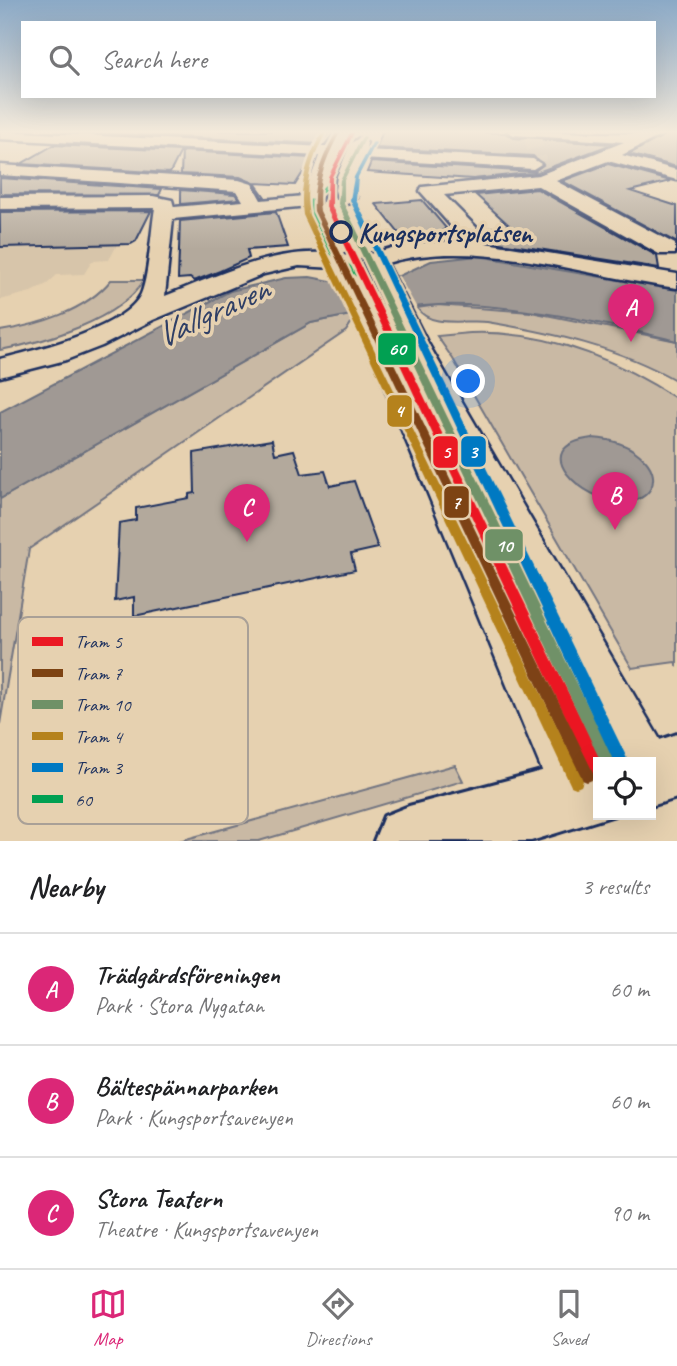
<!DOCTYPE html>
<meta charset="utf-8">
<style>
:root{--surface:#fff;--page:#f6f6f6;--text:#202124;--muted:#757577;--line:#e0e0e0;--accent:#db2777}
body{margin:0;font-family:Caveat,sans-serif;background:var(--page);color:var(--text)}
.controls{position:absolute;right:21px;bottom:21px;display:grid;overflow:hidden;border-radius:0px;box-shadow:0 7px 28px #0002}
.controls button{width:63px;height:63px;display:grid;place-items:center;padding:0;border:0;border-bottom:2px solid var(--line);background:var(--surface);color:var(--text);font:35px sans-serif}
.you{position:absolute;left:469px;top:382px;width:24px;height:24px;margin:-18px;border:5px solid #fff;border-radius:50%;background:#1a73e8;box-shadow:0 0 0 10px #1a73e833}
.badge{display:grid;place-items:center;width:46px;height:46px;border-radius:50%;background:var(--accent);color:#fff;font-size:23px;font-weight:700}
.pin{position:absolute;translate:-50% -58px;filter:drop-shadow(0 2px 4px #0008)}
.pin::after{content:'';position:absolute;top:37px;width:24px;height:21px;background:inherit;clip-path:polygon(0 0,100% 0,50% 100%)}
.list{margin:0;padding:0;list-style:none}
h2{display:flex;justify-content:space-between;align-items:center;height:91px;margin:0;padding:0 28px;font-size:30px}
h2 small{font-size:23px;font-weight:400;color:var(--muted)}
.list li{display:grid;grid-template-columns:46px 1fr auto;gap:21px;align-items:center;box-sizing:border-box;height:112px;padding:0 28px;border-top:2px solid var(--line)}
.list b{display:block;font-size:26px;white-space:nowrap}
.list p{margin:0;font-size:23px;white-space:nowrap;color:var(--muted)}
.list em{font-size:23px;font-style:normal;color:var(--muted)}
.icon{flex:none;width:38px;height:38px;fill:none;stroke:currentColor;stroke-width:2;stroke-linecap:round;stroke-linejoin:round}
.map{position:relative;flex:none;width:677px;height:841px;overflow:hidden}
.search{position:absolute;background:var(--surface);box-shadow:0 7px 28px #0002;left:21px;right:21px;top:21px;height:77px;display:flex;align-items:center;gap:18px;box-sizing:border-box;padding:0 24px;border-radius:0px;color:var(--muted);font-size:26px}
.sheet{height:427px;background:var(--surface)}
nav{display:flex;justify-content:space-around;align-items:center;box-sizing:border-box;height:98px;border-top:2px solid var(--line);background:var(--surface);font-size:19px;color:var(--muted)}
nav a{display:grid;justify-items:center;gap:4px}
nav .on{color:var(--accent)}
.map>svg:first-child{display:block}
.built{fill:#d7c5aa}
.green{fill:#c9b9a4;stroke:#727481;stroke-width:2}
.water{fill:#a09994;stroke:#6b6f7e;stroke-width:2}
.pier{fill:#e6d1b0}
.building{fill:#b3a99c;stroke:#1b2f5e;stroke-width:2}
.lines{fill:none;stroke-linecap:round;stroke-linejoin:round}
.minor-tunnel{stroke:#bdb1a0;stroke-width:17;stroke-dasharray:17 9;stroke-linecap:butt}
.minor-casing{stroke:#1b2f5e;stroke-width:5}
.major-casing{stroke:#1b2f5e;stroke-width:6}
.minor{fill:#e6d1b0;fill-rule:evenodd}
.major{fill:#e6d1b0;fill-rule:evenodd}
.bus-1-casing{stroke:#e6d1b0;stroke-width:5}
.bus-1{fill:#01a052;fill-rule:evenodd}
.tram-1-casing{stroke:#e6d1b0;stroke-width:5}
.tram-2-casing{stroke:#e6d1b0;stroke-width:5}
.tram-3-casing{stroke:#e6d1b0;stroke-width:5}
.tram-4-casing{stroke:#e6d1b0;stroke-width:5}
.tram-5-casing{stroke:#e6d1b0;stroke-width:5}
.tram-1{fill:#eb1923;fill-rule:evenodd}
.tram-2{fill:#7d4313;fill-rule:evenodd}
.tram-3{fill:#6f9167;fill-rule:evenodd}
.tram-4{fill:#b5821c;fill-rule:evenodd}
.tram-5{fill:#0079c2;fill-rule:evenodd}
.stop-dot{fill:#e6d1b0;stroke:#1b2f5e;stroke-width:3.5}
.labels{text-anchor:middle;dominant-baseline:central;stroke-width:7;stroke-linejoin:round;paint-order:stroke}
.far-stop-label{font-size:28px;font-weight:bold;fill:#1b2f5e;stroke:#e6d1b0;text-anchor:start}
.water-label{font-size:35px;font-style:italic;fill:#2f3f66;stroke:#e6d1b0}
.key{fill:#e6d1b0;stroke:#a9a097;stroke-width:2}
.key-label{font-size:19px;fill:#1b2f5e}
.line-badge{stroke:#e6d1b0;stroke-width:2.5}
.badge-label{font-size:19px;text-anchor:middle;font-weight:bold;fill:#fff}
</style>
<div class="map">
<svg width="677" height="841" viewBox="0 0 677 841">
<rect width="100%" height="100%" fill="#e6d1b0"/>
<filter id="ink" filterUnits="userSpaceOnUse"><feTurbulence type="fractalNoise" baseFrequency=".0143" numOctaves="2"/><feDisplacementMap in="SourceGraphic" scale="14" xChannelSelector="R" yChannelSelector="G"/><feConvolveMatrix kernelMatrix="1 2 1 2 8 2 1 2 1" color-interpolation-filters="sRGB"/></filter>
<g filter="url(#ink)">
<path class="built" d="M117 245 109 260 92 261 84 274 57 275 47 284 31 292 0 300V247Z"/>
<path class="green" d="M111 280H144C120 320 44 342 0 350V331C38 325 86 311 111 280Z
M437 305 531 312 677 341V381C618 347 553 333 487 322 465 319 431 329 417 308Z
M349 315 353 320 346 331 29 549 0 724V499L311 323Z
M470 333C545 330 616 359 677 399V665L675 662 632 668 453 359 437 336Z
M455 765 463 781 259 841H179Z"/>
<path class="water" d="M478 256 677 290V341C607 324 510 302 438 305 396 307 352 314 311 323L0 499V412L230 291 286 278 310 277 336 282 399 276 431 261Z
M592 438C611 439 631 445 645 460 663 480 649 502 624 502 582 502 524 447 592 438Z"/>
<path class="pier" d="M399 276 417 308 349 315 336 282Z"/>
<path class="building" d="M103 131H330L321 144 100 133Z
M383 131 505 133 514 138 612 144 538 172 473 179 367 172 371 162 533 172 543 165 533 156 376 148Z
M672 131H677V167L629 154Z
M54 145 181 151 170 173 21 164Z
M182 151 312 158 295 185 255 183 265 197H262L254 183 240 177 181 174Z
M608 164 671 181 630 191 677 206V243L562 181Z
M0 178 162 189 159 195 0 194Z
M537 189 657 256 659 268 500 243 487 228 510 226 476 195Z
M181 190 235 194 239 199 181 204Z
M422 200 446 228 431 240 405 241 376 204Z
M151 211 136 241 131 244 0 247V212Z
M276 212 288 247 247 250 249 258 220 271 194 281 190 278 178 279 180 221Z
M272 440 275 454 294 450 302 474 325 471 330 486 354 481 378 548 351 554 355 570 134 616V597L115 601 119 523 136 520V508L189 498V494L195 493 194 453Z"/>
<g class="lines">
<path class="minor-tunnel" d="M531 132 539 162"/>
<g class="minor-casing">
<path id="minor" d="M0 131 325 147 337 131H352L337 152 319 205 173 219 165 296C224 273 287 241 352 257L598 770 599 815 580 822 560 814 335 268 299 266 264 274 153 320 102 346 66 360 0 377V359C36 350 124 329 141 294 149 276 151 230 155 208L0 209V197L153 196 172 200 174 207 243 201 237 191 0 175V165L239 180 252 184 261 200 304 196 319 156 0 139Z
M507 131 643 134 650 131H670L622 155 677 170V180L608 161 556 181 675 244V254H659L538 186 444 195 478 229 481 234 480 242 677 274V288C586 277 477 236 387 263L426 340 662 743 670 762 662 781 651 786V762H614L398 340 362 260 366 255 406 244 459 241V235L420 191 422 187 539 175 624 142 514 135Z
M359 138 367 143 366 150 533 159 541 164 533 169 362 159 353 183 357 198 347 204 337 198 335 190 337 176 351 143Z"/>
</g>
<g class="major-casing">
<path id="major" d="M677 734V798L651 806V762H624L628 751Z
M598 756 613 762H598V815H615L531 841H374L384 816 409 806Z"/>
</g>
<use href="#minor" class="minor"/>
<use href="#major" class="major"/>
<g class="bus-1-casing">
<path id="bus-1" d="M351 131H355L336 166 330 184 314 201V208L335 252 367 280 602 762H598V777L593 775 361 281 330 254 308 208 310 200 326 184 332 166Z"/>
</g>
<use href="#bus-1" class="bus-1"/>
<g class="tram-1-casing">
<path id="tram-1" d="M351 131H355L332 177V207L602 762H598V777L593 775 326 207 328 177Z"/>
</g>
<g class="tram-2-casing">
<path id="tram-2" d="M337 131H341C326 157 316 181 320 211L592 770 594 775 592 780 587 782 582 780 314 211C312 181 322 157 337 131Z"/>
</g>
<g class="tram-3-casing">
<path id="tram-3" d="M364 136 366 137 344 180V204L615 762H601L338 204 340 180 362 137Z"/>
</g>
<g class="tram-4-casing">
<path id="tram-4" d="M323 131H327C312 158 303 184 309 215L581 776 583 781 581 786 576 788 571 786 303 215C299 184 307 158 323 131Z"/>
</g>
<g class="tram-5-casing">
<path id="tram-5" d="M374 142 376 143 358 177 356 200 625 754 627 759 626 762H614L350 200 354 177 372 143Z"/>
</g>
<use href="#tram-1" class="tram-1"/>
<use href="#tram-2" class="tram-2"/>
<use href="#tram-3" class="tram-3"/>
<use href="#tram-4" class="tram-4"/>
<use href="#tram-5" class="tram-5"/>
</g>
</g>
<linearGradient id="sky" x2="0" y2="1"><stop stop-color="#8ba9c6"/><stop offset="0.53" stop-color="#f4eadb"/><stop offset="1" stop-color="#f4eadb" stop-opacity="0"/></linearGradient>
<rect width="677" height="249" fill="url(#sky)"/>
<circle class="stop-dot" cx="341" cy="232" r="10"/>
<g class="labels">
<g class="far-stop-label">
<text x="358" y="232">Kungsportsplatsen</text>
</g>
<g class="water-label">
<text transform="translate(212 312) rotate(-25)">Vallgraven</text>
</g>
</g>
<rect x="18" y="617" width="230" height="207" rx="10" class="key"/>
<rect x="32" y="637" width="31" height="9" fill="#eb1923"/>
<rect x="32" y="669" width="31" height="8" fill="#7d4313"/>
<rect x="32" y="700" width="31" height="9" fill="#6f9167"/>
<rect x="32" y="732" width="31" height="8" fill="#b5821c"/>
<rect x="32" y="763" width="31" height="9" fill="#0079c2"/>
<rect x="32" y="795" width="31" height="8" fill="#01a052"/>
<g class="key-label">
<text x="75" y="648">Tram 5</text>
<text x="75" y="680">Tram 7</text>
<text x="75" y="711">Tram 10</text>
<text x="75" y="743">Tram 4</text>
<text x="75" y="774">Tram 3</text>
<text x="75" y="806">60</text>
</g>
<g class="line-badge">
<rect x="377" y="332" width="40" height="34" rx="7" fill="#01a052"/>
<rect x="386" y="394" width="27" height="34" rx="7" fill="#b5821c"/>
<rect x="460" y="435" width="27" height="33" rx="7" fill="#0079c2"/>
<rect x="432" y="435" width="27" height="34" rx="7" fill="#eb1923"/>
<rect x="443" y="485" width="27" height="34" rx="7" fill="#7d4313"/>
<rect x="484" y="528" width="40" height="34" rx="7" fill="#6f9167"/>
</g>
<g class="badge-label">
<text x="397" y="355">60</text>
<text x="399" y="417">4</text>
<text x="473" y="458">3</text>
<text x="446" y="458">5</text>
<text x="456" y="509">7</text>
<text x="504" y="552">10</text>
</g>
</svg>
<div class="controls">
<button><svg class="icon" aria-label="locate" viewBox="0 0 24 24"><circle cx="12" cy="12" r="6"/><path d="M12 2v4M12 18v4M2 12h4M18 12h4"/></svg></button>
</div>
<div class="you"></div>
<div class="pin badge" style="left:631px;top:342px">A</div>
<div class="pin badge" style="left:615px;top:530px">B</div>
<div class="pin badge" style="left:247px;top:542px">C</div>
<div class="search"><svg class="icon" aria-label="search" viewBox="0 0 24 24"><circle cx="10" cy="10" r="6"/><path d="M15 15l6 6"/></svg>Search here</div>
</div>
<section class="sheet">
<h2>Nearby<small>3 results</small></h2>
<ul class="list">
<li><span class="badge">A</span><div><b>Trädgårdsföreningen</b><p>Park · Stora Nygatan</p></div><em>60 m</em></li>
<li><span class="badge">B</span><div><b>Bältespännarparken</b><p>Park · Kungsportsavenyen</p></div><em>60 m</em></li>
<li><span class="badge">C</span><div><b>Stora Teatern</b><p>Theatre · Kungsportsavenyen</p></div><em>90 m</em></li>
</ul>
</section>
<nav>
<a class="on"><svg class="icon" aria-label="map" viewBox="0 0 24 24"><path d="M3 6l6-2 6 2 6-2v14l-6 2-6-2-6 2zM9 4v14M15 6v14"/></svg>Map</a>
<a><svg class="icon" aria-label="directions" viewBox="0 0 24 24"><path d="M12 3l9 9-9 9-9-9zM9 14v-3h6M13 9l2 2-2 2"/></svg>Directions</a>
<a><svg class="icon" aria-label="saved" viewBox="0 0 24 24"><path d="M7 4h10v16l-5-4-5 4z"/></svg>Saved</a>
</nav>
